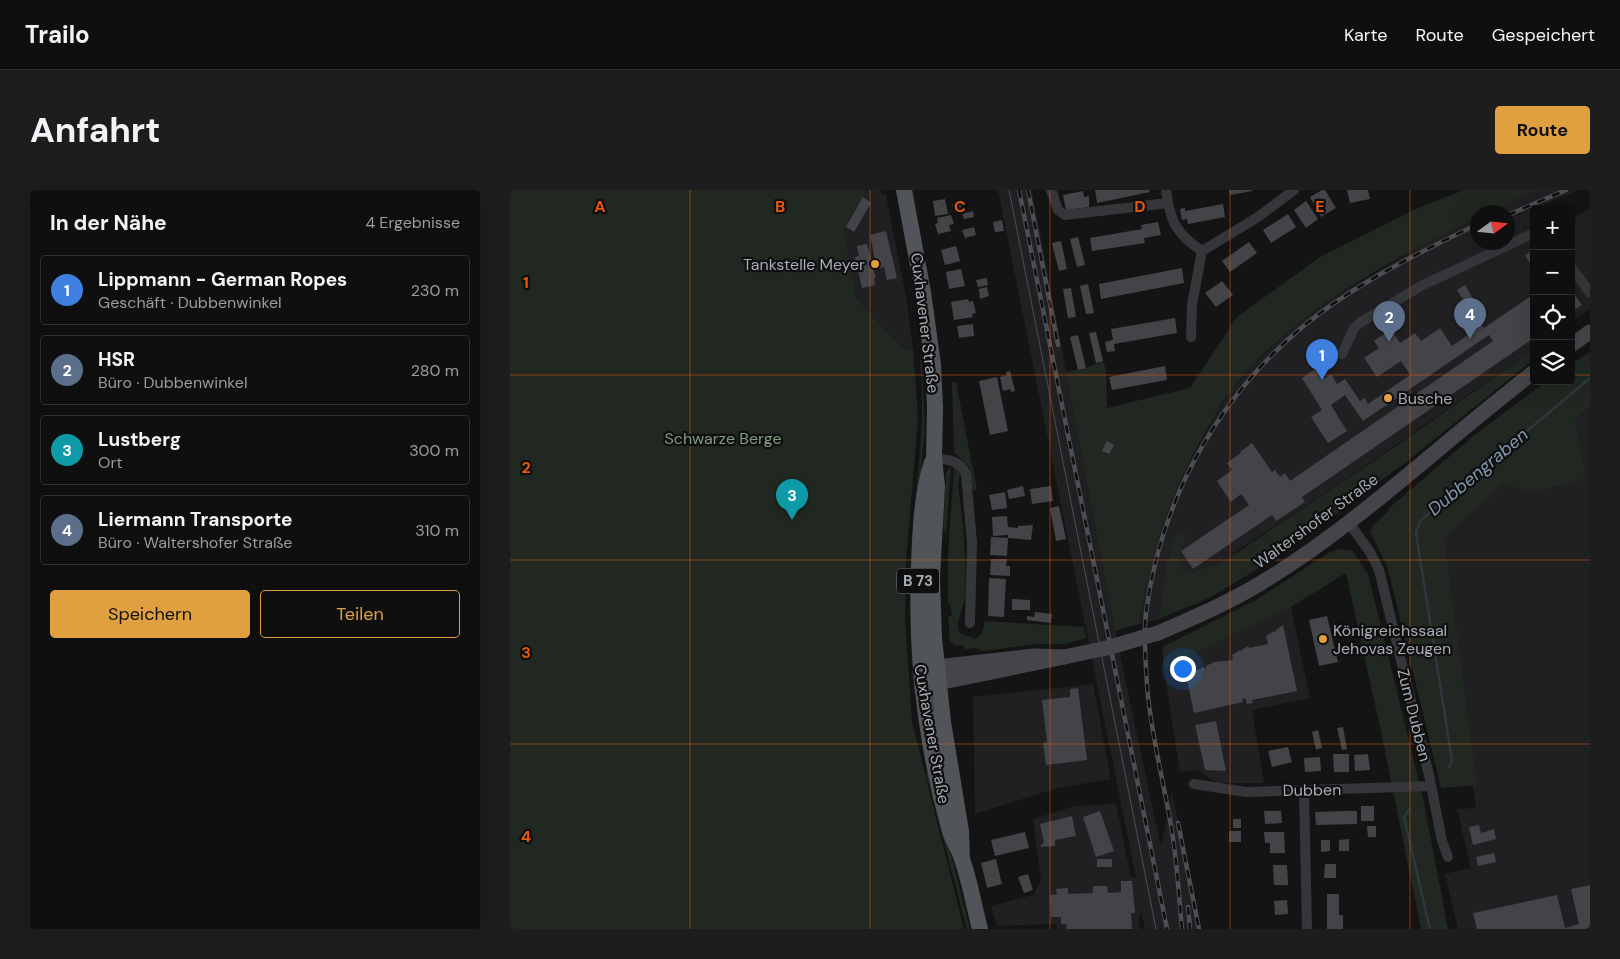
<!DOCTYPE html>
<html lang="de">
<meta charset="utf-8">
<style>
:root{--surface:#0f0f10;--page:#1d1d1e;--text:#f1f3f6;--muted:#9b9c9f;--line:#2f2f30;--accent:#e1a040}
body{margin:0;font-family:"DM Sans",sans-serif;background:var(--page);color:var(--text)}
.controls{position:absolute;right:15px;top:15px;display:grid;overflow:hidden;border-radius:5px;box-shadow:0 5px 20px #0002}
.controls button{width:45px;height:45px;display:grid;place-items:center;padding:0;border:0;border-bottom:1px solid var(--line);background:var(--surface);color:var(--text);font:25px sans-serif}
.compass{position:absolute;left:960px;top:15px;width:45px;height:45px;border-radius:50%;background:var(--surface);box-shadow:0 5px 20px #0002;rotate:75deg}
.you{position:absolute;left:672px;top:478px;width:18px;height:18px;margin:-12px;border:4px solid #fff;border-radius:50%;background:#1a73e8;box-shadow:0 0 0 8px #1a73e833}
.badge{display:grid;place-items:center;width:32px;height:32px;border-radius:50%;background:var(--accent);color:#fff;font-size:16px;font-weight:700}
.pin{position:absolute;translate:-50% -41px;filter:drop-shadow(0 1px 2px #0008)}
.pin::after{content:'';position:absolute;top:26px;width:18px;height:15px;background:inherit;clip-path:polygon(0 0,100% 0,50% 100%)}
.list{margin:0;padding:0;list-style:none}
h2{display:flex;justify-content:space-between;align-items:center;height:65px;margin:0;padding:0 20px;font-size:21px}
h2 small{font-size:16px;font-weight:400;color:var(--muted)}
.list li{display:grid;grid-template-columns:32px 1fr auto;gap:15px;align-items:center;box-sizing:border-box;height:70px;margin:0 10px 10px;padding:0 10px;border:1px solid var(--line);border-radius:5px}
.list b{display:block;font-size:19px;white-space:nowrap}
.list p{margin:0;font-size:16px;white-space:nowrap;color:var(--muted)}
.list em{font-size:16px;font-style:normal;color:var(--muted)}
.actions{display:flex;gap:10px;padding:15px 20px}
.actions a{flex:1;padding:11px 0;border:1px solid var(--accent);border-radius:5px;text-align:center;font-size:18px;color:var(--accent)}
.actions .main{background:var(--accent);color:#111}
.icon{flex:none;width:28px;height:28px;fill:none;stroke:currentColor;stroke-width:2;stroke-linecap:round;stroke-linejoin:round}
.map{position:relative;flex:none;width:1080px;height:739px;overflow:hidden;border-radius:5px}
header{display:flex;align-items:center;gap:30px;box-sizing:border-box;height:70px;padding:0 25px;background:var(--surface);border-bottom:1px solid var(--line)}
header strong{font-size:24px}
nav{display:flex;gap:28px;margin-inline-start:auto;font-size:18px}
.intro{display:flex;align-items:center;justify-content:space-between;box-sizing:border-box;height:120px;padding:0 30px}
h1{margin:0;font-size:35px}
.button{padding:12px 22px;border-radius:5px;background:var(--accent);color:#111;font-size:18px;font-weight:700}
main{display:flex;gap:30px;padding:0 30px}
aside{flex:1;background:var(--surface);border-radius:5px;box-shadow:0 5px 20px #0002}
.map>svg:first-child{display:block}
.built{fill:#202022}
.green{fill:#202821}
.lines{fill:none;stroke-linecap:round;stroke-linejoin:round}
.stream{stroke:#2e373d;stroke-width:2.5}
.building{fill:#434448}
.street{stroke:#35363a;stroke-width:10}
.secondary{stroke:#43454a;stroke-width:15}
.primary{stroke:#515459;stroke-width:16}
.tram{stroke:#4c4e53;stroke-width:1}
.rail-casing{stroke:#4c4e53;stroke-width:4.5}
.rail{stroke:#0f0f10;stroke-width:2.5;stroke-dasharray:8;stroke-linecap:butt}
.secondary-bridge{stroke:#43454a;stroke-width:15}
.grid{fill:none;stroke:#e8590c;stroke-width:1;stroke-opacity:0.55}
.poi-dot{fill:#e1a040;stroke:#0f0f10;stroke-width:2}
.labels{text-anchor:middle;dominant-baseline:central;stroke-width:4.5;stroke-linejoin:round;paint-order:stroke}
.shield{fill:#0f0f10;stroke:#797d83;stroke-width:1}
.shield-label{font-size:15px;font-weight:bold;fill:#a7acb4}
.poi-label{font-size:16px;fill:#a7acb4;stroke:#0f0f10;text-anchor:start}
.street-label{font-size:16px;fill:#a7acb4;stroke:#0f0f10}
.park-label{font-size:16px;fill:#7f9e7f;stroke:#0f0f10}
.water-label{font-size:18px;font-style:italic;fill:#809bad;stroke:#0f0f10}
.grid-label{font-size:16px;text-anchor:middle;font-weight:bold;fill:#e8590c;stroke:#0f0f10;stroke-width:4.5;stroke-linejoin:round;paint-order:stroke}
</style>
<header>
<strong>Trailo</strong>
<nav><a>Karte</a><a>Route</a><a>Gespeichert</a></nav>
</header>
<div class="intro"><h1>Anfahrt</h1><a class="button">Route</a></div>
<main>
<aside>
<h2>In der Nähe<small>4 Ergebnisse</small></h2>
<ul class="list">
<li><span class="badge" style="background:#3f7fe0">1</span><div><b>Lippmann - German Ropes</b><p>Geschäft · Dubbenwinkel</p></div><em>230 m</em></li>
<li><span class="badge" style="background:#5c6f8a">2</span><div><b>HSR</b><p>Büro · Dubbenwinkel</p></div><em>280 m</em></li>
<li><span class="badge" style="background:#0f9aa8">3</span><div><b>Lustberg</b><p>Ort</p></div><em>300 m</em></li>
<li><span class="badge" style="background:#5c6f8a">4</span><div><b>Liermann Transporte</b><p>Büro · Waltershofer Straße</p></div><em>310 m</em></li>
</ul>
<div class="actions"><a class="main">Speichern</a><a>Teilen</a></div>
</aside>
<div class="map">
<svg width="1080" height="739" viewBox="0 0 1080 739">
<rect width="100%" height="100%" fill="#141415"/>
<path class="built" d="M357 0H371L372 4 376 5 396 107 403 158 394 159 346 108 334 41Z
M488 0H522L605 441 651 657 662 602 691 739H635L632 722 628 729 630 739H547L546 734 487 736 481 716 523 705 531 691 523 629 565 616 606 614 621 687 626 688Z
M1028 0H1068L1024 19V159L825 297 713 370 686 382H674L669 368 677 345 655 378 649 429 629 434 640 373 669 290 718 204 745 173 787 134 828 105 923 49 967 28 968 52H998V22H978Z
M1080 18V119L1061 132V30Z
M1080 214V739H948L935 684 961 678 947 619 966 618 929 348Z
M781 417 800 508 742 520 754 593H707L687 580 670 582 654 479Z
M583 494 601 589 547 598 465 624 463 507Z"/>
<path class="green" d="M0 0H357L334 41 346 108 394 159 403 158 408 228 396 372 395 428 402 532 454 739H0Z
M954 0H1028L978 22H968L967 28C877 72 781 122 719 203 711 213 706 225 699 236 659 302 643 359 629 434L605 441 556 182 576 178 593 171 596 180 597 218 680 198 727 127 810 67 908 18Z
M1024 159V169L895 273 822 327 801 339 800 343 761 371 699 408 649 429 655 378 667 343 677 345 669 368 674 382C709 381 750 346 780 327 863 273 943 216 1024 159Z
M1080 162V215L1065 229 1076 288 1025 302 992 294 934 348 967 595 931 598 878 379 860 341 865 333 879 321V318L966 244 1037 191H1061V174Z
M410 170 412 171 415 239 405 349 408 506 404 504C400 452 398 400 402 348 407 288 416 230 410 170Z
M442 192H446L467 300 463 301 459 277 444 262Z
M441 277 436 345 433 337 436 282Z
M444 277 450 283 448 295C453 332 457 369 455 406 454 419 444 432 450 443L466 449 472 443 475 431 574 437 576 448 555 454H527L473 461 465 458 455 459 452 455 447 456 440 452 438 426H442L440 413H438V366Z
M830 359 842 360 858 384 913 608 938 739H911L873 551 836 383 781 417 654 479 652 457 746 410 820 362Z
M419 582 425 600 460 739H457L452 721 416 583Z"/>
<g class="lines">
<path class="stream" d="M939 577 942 570 906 343 910 331 1080 188
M899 620 894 627 920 739"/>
</g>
<path class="building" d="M585 0H639L640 2 587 13Z
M719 0H742V1L720 5Z
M812 0H815L826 18 811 27 800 7Z
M837 0H858L860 9 840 13Z
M573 1 574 7 579 6V17L556 20 553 5Z
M353 7 361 13 344 42 336 37Z
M435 9 438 24 425 26 423 11Z
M796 11 808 29 796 38 784 20Z
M453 12 454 20 444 22 442 14Z
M713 14 715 27 678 34 677 29 672 30 670 19 675 18V21Z
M463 21 464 27 454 29 452 24Z
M778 24 786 37 761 53 753 40Z
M441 25 444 34 439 35 441 41 428 44 425 34 428 33 427 28Z
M492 30 494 41 485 42 483 32Z
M648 32 651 45 634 48 635 53 582 61 580 48 632 39 631 35Z
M464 37 466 45 455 48 452 40Z
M376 41 387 88 377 90 374 77 367 79 360 45Z
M568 47 575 75 567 77 560 49Z
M551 51 557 79 549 81 542 53Z
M739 52 747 63 720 82 712 71Z
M357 54 366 88H364L365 95 352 98 345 67 349 66 347 56Z
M446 56 450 71 435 75 431 60Z
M1024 60V89L1019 81 1023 78 1015 65Z
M672 78 674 93 591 109 589 94Z
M451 79 455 96 439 99 436 82Z
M477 88 478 95 468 97 466 90Z
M712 91 723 105 706 117 695 103Z
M578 94 584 123 576 124 570 96Z
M955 95 968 117 961 122 947 100Z
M477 97 479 106 470 109 469 99Z
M561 98 566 127 558 128 553 99Z
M1061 100 1072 115 1061 122Z
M1024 104V148L792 307 795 312 766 331 762 325 683 379 671 361 739 315 731 304 721 312 707 291 722 280 717 273 731 263 730 262 742 253 762 282 765 280 770 287 775 283 780 291 983 151 979 145 853 231 835 205 821 215 837 241 818 253 801 227 812 220 792 188 808 177 815 188 821 184 827 194 835 189 850 211 855 208 858 214 900 185 891 171 867 187 854 168 869 158 864 151 881 139 890 153 905 143 911 151 930 138 942 156 972 135 974 138Z
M458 109 459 112 463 111 466 123 462 124 463 127 444 130 441 112Z
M665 128 667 143 604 154 605 161 597 162 595 152 603 150 601 139Z
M463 134 464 146 449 148 447 136Z
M586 142 593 171 586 173 579 143Z
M568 145 576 178 568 180 560 147Z
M655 176 657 190 602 200 599 187Z
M500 181 505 201 501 202 500 199 493 201 490 187 497 185 496 182Z
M487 187 498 241 480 245 469 191Z
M597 251 604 255 599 264 592 261Z
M513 296 515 306 499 309 497 300Z
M541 296 543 311 522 314 520 299Z
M495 302 497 318 482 320 479 305Z
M549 316 556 349 546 351 540 318Z
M497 326 498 337 508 338V336L523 335 521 350 498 348V345L483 346 482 327Z
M481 347 498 348 497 366 480 365Z
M481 369H497L496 376H500V386L480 385Z
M479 388 496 389 494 427 478 426Z
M502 409 520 410V420H502Z
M525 422 542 424 541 433 517 430V426L524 427Z
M817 426 828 472 809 476 799 430Z
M773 435 787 501 742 510 743 513 737 514 735 508 732 509 733 512 684 523 676 485 694 477 696 479V476L704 472 723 470 722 465 730 460 732 462V460L738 456 739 458 758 454 756 446 764 441 766 443V440Z
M568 498 577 570 536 575 533 553 537 552 532 510 560 507V499Z
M706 531 716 581 695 580 685 535Z
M833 537 837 559 832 560 827 538Z
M808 540 812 558 806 560 802 542Z
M778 557 782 572 762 577 758 561Z
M823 564H839V582H824Z
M858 564 860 580 845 581 844 565Z
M810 567 811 581 795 582 794 568Z
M851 616H864V631H851Z
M590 621 604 661 586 667 573 627Z
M754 621H771L772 633 755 634Z
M833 621H847V634L806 635 805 622Z
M562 626 566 646 545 650V656L531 657V654L534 653 530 634Z
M723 629H731V638H723Z
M969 635 971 643 984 639 986 649 963 655 959 637Z
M857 636H866V647H858Z
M719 641H731V652H719Z
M515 642 519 658 485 666 481 650Z
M754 642H774L775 663H760V653H755Z
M839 649V661H829V650Z
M811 650H820V661L811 662Z
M984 663 986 672 968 676 966 667Z
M486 669 492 694 477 698 471 673Z
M587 669H602V677H587Z
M815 674H826V688H814Z
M763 675H777L778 695H764Z
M518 684 523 700 514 703 508 687Z
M611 691H622L625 723H621L622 739H557L556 734H551V727H541L540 705 547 704 546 699 558 698V704L583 703V696H597L598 703 611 702Z
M1080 695V739H967L963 723 1047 705 1055 738 1069 734 1061 699Z
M817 704H829V725H833V739H817Z
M777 710 778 724 765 725 764 711Z"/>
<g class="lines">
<path class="street" d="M541 0 548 20 555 25 658 13
M656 0C660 31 666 44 692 61
M692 61 748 27 784 0
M1061 77 1080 103
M681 147 682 115 692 61
M832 164 844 138 851 132 911 96 1024 43
M424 268C438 270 451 270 456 285L462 353 460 433
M839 333 860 362 869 380 919 585 932 651 938 667
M684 594 736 602 921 596
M794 600 797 739"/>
<path class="secondary" d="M1061 155 1080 142
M648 443C683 428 718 413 751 393 849 334 932 252 1024 182
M523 466 554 467 428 493 417 492 411 488 416 482 427 477Z"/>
<path class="primary" d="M394 0 413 102 423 175 425 217 424 268 427 296 422 387 424 448 433 532 451 641 452 668
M422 272C411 307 410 345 409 381 406 469 416 556 440 641 443 651 449 659 452 669 460 692 464 716 470 739"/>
<path class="tram" d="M499 0 646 739"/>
<g class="rail-casing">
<path id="rail" d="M509 0 657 739
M518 0 548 155
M998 25 1056 0
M668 633 689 739
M678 717 680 739
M672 739C669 706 667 673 662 641 654 593 641 545 637 496 636 473 633 446 636 423 650 313 705 211 790 139 841 96 908 63 968 34"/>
</g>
<use href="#rail" class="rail"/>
<path class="secondary-bridge" d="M554 467 597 458 648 443"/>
</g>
<path class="grid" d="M180 0V739M360 0V739M540 0V739M720 0V739M900 0V739M0 185H1024M1061 185H1080M0 370H1080M0 554H1080"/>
<g class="poi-dot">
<circle cx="365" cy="74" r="5"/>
<circle cx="878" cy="208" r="5"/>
<circle cx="813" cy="449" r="5"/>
</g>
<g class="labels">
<rect class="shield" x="387" y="378.5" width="42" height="25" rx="4"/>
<g class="shield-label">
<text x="408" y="391">B 73</text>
</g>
<g class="poi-label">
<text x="355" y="74" text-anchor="end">Tankstelle Meyer</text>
<text x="888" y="208">Busche</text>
<text x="823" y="440">Königreichssaal<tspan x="823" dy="18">Jehovas Zeugen</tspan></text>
</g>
<g class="street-label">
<text transform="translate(415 133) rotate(83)">Cuxhavener Straße</text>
<text transform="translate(806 331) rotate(-36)">Waltershofer Straße</text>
<text transform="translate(904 525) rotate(76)">Zum Dubben</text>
<text transform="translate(422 544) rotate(80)">Cuxhavener Straße</text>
<text transform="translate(802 600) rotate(-1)">Dubben</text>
</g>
<g class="park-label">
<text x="213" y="248">Schwarze Berge</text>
</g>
<g class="water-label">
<text transform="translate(968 282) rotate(-40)">Dubbengraben</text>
</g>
</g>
<g class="grid-label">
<text x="90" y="22">A</text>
<text x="270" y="22">B</text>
<text x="450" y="22">C</text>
<text x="630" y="22">D</text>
<text x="810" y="22">E</text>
<text x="16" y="98">1</text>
<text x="16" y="283">2</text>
<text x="16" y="468">3</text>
<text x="16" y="652">4</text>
</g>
</svg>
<div class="controls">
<button>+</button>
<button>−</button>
<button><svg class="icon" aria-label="locate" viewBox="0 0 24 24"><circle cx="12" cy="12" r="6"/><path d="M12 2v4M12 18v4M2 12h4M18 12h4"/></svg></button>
<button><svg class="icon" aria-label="layers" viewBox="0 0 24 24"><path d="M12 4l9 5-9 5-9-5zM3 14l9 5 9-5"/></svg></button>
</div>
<svg class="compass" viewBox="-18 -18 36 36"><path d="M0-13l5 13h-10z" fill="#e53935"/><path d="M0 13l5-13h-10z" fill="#9b9c9f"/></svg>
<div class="you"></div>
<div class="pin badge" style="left:812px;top:190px;background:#3f7fe0">1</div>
<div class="pin badge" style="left:879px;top:152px;background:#5c6f8a">2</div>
<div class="pin badge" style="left:282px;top:330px;background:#0f9aa8">3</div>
<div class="pin badge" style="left:960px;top:149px;background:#5c6f8a">4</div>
</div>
</main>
